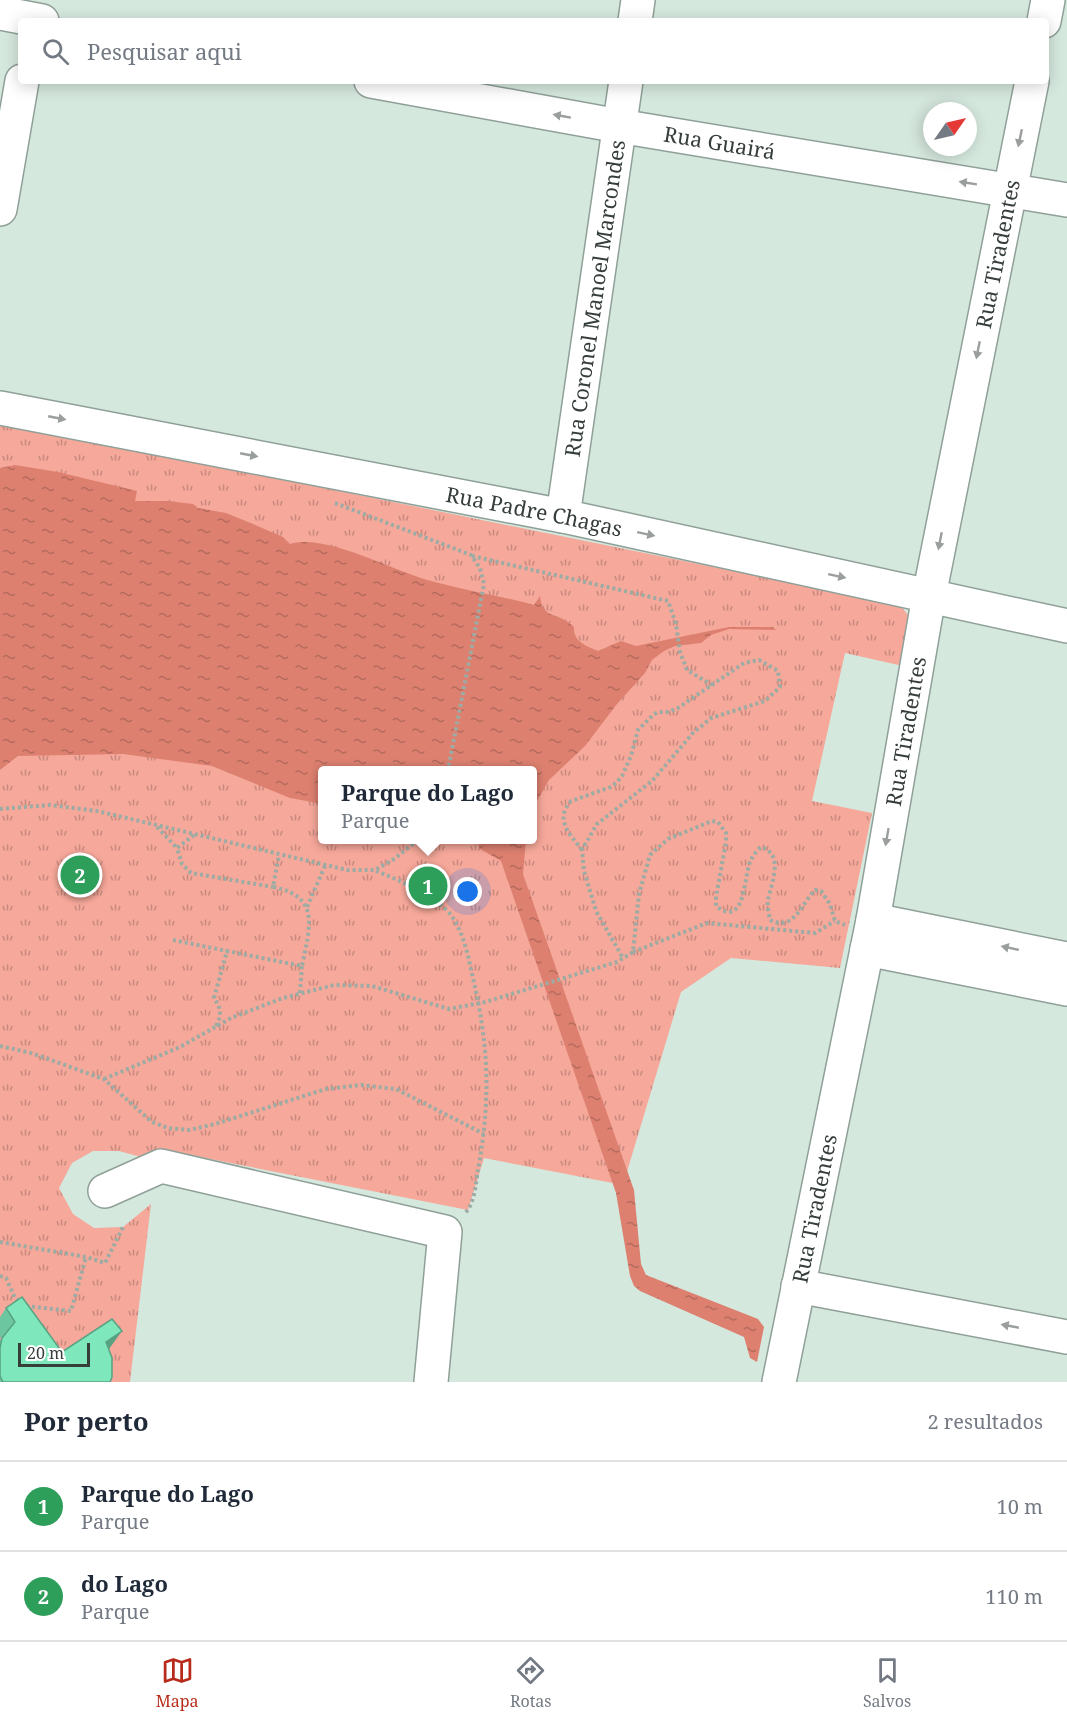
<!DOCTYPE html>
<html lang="pt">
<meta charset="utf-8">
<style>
:root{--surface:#fff;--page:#f6f6f7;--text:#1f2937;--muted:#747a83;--line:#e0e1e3;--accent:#b82b1a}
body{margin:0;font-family:"Noto Serif",serif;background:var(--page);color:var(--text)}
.compass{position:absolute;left:923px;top:102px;width:54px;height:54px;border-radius:50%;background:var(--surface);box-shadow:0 3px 15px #0003;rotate:56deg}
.scale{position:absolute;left:18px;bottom:15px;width:72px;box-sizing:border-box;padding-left:6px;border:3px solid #363e3a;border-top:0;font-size:16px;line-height:21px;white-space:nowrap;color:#363e3a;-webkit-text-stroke:4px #fff;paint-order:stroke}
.you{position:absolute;left:468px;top:892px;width:21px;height:21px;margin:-15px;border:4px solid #fff;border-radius:50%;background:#1a73e8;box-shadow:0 0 0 9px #1a73e833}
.badge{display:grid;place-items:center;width:39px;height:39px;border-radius:50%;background:var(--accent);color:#fff;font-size:20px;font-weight:700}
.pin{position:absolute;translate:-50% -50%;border:3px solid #fff;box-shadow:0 2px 6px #0006}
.popup{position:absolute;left:318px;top:766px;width:219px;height:78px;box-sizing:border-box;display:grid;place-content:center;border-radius:6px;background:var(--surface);filter:drop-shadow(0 2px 4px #0005);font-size:20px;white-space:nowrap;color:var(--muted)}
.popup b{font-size:22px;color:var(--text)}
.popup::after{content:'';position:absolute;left:50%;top:100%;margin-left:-12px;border:12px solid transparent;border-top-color:var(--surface)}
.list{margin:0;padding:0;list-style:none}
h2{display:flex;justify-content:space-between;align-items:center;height:78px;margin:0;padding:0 24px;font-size:26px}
h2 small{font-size:20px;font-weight:400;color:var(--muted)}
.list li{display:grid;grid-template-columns:39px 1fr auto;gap:18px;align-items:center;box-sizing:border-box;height:90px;padding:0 24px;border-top:2px solid var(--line)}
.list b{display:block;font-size:22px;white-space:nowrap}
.list p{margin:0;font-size:20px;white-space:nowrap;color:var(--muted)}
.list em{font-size:20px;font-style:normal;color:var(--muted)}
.icon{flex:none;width:33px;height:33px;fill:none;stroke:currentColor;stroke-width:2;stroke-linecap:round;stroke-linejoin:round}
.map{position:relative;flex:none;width:1067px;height:1382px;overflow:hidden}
.search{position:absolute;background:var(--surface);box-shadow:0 3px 15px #0003;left:18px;right:18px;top:18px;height:66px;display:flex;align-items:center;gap:15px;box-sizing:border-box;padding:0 21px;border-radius:6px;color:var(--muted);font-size:22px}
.sheet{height:258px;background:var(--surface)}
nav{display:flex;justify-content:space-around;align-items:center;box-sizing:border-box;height:84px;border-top:2px solid var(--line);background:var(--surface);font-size:16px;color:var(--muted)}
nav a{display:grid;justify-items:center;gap:3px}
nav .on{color:var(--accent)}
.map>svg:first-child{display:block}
.park{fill:url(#park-tufts);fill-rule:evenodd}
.water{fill:url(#water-ripples)}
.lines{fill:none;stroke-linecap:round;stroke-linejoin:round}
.minor-casing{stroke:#8fa098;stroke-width:36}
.path{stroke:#9caba3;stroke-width:4;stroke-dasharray:3 3;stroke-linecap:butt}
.minor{stroke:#fff;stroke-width:33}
.wall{fill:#6cc7a1}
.shaded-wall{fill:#58a283}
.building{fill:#7ee7bb;stroke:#58a283;stroke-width:1.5}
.oneway{fill:#9a9e9c}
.labels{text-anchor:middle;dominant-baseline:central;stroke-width:6;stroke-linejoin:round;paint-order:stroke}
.street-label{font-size:21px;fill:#363e3a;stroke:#fff}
</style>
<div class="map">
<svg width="1067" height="1382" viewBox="0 0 1067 1382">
<defs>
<pattern id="park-tufts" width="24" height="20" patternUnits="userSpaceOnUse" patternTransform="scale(1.5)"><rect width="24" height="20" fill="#f6a89a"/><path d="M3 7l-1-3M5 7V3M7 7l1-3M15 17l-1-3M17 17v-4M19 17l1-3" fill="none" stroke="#c88a7f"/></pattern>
<pattern id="water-ripples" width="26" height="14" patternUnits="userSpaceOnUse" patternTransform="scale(1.5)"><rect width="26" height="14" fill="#dd8070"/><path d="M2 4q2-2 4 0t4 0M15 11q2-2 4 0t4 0" fill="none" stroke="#b46a5d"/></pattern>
</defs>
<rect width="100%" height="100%" fill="#d5e8de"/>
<path class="park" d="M0 422 900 605 912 620 903 666 845 653 812 801 872 813 840 968 731 958 681 992 623 1185 484 1158 468 1210 190 1155 141 1157 119 1151H93L72 1163 59 1188 73 1214 94 1228 123 1227 151 1204 130 1382H0ZM323 770H533V840H323Z"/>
<path class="water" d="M15 465 58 472 137 491 135 501H168L193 504 198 508 226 513 253 524 283 537 290 544C328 533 395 573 435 582 468 591 501 596 534 605L540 596C542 620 558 611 574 627 573 642 587 646 598 651L621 641 636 646 729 627H773L776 630 729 629 711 635 701 643 675 646 664 651 652 660 645 673 617 704 585 746 549 780 533 808V770H323V804L290 798 212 766 123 754 18 756 0 770V468Z
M476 840H526L523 874 634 1190 641 1264 646 1275 758 1319 764 1327 757 1362 750 1358 744 1337 640 1291 634 1286 630 1276 616 1193 501 861 480 849Z"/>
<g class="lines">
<g class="minor-casing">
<g id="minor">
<path d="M0 13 42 21"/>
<path d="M635 21 638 0"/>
<path d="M1044 21 1048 0"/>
<path id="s1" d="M371 81 619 126 1067 200"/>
<path d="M0 209 22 81"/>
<path id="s2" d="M0 408 563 516 1067 626"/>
<path id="s3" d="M563 516 626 81"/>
<path d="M873 920 1067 959"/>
<path d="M867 949 1067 989"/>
<path d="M105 1191 161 1166 445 1232 431 1382"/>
<path d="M798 1286 1067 1337"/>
<path id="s4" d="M779 1382 873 920 929 596 1032 81"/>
</g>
</g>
<path class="path" d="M335 503 471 555 480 568 484 584 448 770
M472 556 668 601 676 624 680 652 687 670 712 685
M0 809 50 805 97 811 347 870H375L394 859 418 840
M157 827 177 848
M194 835 177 848 182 864 191 873 273 887
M582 850C570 834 554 820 571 801L611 787 617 782 622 776 631 756 638 730 653 715 658 712H669L678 708 744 663 759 660 778 671 780 687 765 701 711 718 693 733 652 781 597 824 582 850 584 871 596 911 623 958
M376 871C399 880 440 897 453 918 464 935 468 955 472 974 489 1045 491 1098 478 1170 476 1182 475 1203 465 1213
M307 907 325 866
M173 940 227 951
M633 952 707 923 815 933 835 921
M300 993 302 966
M216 1026C222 1015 221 1008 214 998L227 951 302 966C309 930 322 896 273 887L279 855
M0 1046 31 1053 104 1079 152 1122 168 1128 189 1130 215 1124 326 1089 361 1085 396 1089 484 1134
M104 1079 180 1047 231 1018 283 998 334 985 372 986 449 1009 485 1002 617 962 633 952 639 894 650 855 668 839 712 821 718 822 726 833V842L716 897V906C745 929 744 878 750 862 752 857 757 850 761 847 785 854 771 884 768 900 767 907 769 914 770 920 794 932 801 904 815 890L821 891 830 904 835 921 845 925
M0 1242 86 1257 105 1263 123 1227
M0 1276 6 1278 15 1298 20 1302
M26 1306 71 1311 86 1257
M0 1335 3 1340 0 1343"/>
<use href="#minor" class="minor"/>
</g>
<path class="wall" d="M6 1308 62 1352 109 1349 110 1382H0V1341L2 1338 0 1335V1317Z"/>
<path class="shaded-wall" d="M122 1331 109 1349 106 1342Z"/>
<path class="building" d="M22 1297 62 1352 112 1319 122 1331 106 1342 112 1358V1377L110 1382H3L0 1376V1348L2 1338 15 1322 6 1308Z"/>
<defs><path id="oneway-solid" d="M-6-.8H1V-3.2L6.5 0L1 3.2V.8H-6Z" transform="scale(1.5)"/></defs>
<g class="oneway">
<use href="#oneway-solid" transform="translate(562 116) rotate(-170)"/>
<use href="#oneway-solid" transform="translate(1020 138) rotate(102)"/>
<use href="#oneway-solid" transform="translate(968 183) rotate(-171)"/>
<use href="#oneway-solid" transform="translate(978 350) rotate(101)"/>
<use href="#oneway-solid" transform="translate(57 418) rotate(11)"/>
<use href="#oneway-solid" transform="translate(249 455) rotate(11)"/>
<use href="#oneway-solid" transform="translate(646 534) rotate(12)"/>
<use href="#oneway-solid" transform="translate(940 541) rotate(101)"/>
<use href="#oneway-solid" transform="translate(837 576) rotate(12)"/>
<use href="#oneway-solid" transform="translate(887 837) rotate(100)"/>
<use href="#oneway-solid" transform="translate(1010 948) rotate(-168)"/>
<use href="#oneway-solid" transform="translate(1010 1326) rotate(-169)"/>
</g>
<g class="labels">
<g class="street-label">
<text stroke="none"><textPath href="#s1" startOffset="354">Rua Guairá</textPath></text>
<text stroke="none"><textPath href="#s4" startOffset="1149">Rua Tiradentes</textPath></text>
<text stroke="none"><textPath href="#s3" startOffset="220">Rua Coronel Manoel Marcondes</textPath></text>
<text stroke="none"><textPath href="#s2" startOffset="544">Rua Padre Chagas</textPath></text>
<text stroke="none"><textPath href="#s4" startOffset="663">Rua Tiradentes</textPath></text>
<text stroke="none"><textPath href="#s4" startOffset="177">Rua Tiradentes</textPath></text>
</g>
</g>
</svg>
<svg class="compass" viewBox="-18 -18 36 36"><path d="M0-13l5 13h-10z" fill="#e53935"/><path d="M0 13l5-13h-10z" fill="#747a83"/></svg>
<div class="scale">20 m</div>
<div class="you"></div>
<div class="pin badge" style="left:428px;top:886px;background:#2e9e5b">1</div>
<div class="popup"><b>Parque do Lago</b>Parque</div>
<div class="pin badge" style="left:80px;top:875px;background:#2e9e5b">2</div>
<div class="search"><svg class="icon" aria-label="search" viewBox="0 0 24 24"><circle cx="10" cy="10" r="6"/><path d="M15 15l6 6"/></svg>Pesquisar aqui</div>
</div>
<section class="sheet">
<h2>Por perto<small>2 resultados</small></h2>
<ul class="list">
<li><span class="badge" style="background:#2e9e5b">1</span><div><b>Parque do Lago</b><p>Parque</p></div><em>10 m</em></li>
<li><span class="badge" style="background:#2e9e5b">2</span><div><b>do Lago</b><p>Parque</p></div><em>110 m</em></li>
</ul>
</section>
<nav>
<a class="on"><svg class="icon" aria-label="map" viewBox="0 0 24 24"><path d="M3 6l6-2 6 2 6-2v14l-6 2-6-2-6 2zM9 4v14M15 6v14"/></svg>Mapa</a>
<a><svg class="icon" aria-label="directions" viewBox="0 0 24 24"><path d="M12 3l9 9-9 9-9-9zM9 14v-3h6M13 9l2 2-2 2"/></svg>Rotas</a>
<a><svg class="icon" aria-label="saved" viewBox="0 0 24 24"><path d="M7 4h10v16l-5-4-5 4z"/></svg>Salvos</a>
</nav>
